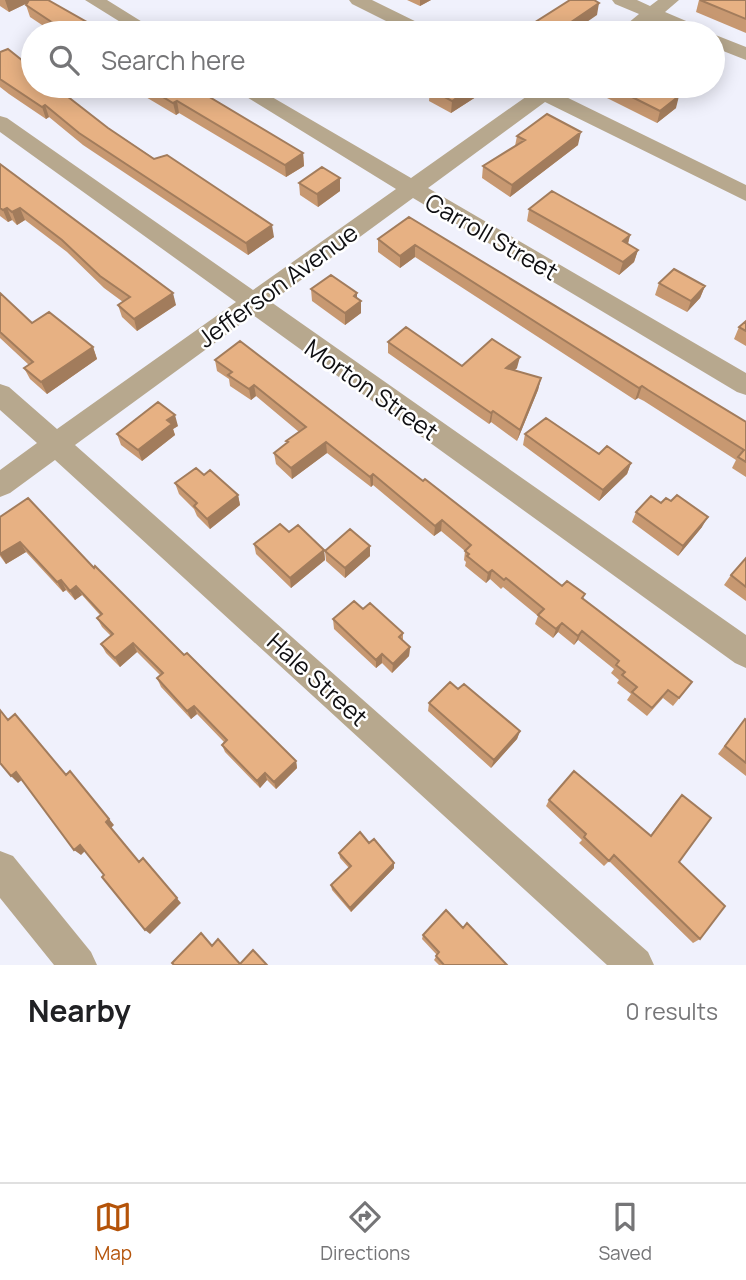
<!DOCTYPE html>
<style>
:root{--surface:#fff;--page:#f6f6f6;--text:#202124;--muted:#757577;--line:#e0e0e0;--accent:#b45309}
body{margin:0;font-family:Manrope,sans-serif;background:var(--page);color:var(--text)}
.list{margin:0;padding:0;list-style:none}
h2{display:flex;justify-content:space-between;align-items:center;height:91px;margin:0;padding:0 28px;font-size:30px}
h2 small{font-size:23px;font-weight:400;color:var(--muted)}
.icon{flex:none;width:38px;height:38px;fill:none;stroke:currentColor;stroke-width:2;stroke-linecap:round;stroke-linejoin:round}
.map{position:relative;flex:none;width:746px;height:965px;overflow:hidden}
.search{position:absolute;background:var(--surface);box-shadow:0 4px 18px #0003;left:21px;right:21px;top:21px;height:77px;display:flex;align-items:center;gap:18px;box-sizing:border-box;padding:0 24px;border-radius:38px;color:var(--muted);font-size:26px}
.sheet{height:217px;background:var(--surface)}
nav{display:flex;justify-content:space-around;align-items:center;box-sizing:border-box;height:98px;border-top:2px solid var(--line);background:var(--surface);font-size:19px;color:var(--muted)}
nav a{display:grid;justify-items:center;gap:4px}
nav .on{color:var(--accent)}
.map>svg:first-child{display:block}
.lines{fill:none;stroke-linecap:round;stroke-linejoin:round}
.minor{fill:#b7a88e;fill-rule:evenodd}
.wall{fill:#c79871}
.shaded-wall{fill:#a27c5c}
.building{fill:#e7b183;stroke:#a27c5c;stroke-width:2}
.labels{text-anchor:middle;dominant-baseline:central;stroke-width:5;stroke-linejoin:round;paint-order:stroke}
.street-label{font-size:24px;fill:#0f0f12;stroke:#fff}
</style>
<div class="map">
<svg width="746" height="965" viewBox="0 0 746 965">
<rect width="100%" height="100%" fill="#f0f1fc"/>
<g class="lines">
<path class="minor" d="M85 0H107L160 33H138Z
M349 0H372L431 29 433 33H410L352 4Z
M612 0H637L650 6 658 0H679L665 12 705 29 707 33H683L654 21 637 33H616L639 14 615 4Z
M713 34 746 47V60L713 47Z
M229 86H253L411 178 530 94 519 86H564L558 93 746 185V201L545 102 428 188 746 373V395L737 392 413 198 271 302 746 635V668L735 663 253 315 75 445 648 952 654 965H607L55 460 10 493 0 497V470L37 443 0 410V384L9 387 57 429 236 302 0 132V116L7 118 253 290 396 189Z
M0 851 13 856 91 952 97 965H54L0 898Z"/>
</g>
<path class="wall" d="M0 0H48L100 33H54L30 17 26 5 27 3 9 12 0 6Z
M407 0H431L420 6Z
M699 0H746V33L696 12Z
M0 52 108 128 274 237 248 255 83 145 49 117 46 119 9 94 0 87Z
M133 86H191L303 153 304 166 286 177 179 113 176 115 134 90Z
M435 86H480L479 95 451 113 429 101 430 89Z
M591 86H658L676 108 657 123 591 90Z
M517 136 578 145 510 197 482 178 483 166 515 146Z
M0 164 176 305 137 331 122 317 118 305 123 302 104 288 67 252 25 220 17 225 12 220 8 222 0 216Z
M340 178V191L318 207 300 195 299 183Z
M529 209 630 235 628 244 638 250 634 262 619 275 527 221Z
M409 217 746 422V477L732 468 736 460 644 401 638 398 635 400 415 257 400 268 378 252V239Z
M659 283 705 286 700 298 687 312 655 295Z
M311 289 357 293V298L361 301V313L345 325 312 301Z
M0 293 32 323 93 347 97 359 47 394 30 379 24 368 29 365 0 338Z
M746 321V346L734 339 739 327Z
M388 342 462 366 517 368 514 371 541 378 538 390 517 441 491 422 489 424 388 353Z
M215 360 423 481 562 586 585 594 583 599 686 690 673 706 663 698 647 716 627 700 631 694 617 683 619 680 611 673 614 669 578 640 574 645 558 632 553 638 535 624 538 616 503 587 501 589 490 579 486 583 465 566 466 562 464 560 465 551 441 531 434 536 373 485 371 487 327 453 292 479 276 464 274 453 287 444 286 441 299 432 256 396 251 400 230 386 229 379 217 371Z
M178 426 173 429 175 435 142 461 121 445 117 434Z
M525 434 599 454 631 463 627 474 599 501 523 445Z
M204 475 238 495 240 505 210 529 197 516 194 509 179 494 175 483Z
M671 501 702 527 678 556 632 522 636 512 661 503Z
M0 517 94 568 296 761 297 768 276 789 267 780 260 788 225 752 222 745 224 742 197 714 191 719 161 687 157 678 160 675 137 652 120 667 106 653 101 644 111 636 102 627 97 618 100 615 82 595 75 600 66 590 63 592 26 552 6 564 0 556Z
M289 532 324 550 325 560 291 588 256 554 254 544Z
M370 546V556L345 578 326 561 325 551Z
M746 558V601L724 585 731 575Z
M363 609 403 633V640L410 647 409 656 392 673 382 663 376 668 334 629 333 619Z
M458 689 520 731 517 739 491 768 428 711 429 703Z
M745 719 746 720V776L718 754Z
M682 795 679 862 700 939 693 943 609 861 604 866 579 843 582 840 546 806 549 800 650 836 676 801Z
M369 843 394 863V868L351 912 332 890 331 885 349 868 340 858 339 853Z
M463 928 507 965H439L434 960 437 955 422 939 423 935Z"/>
<path class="shaded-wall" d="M5 0H34L9 12Z
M420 0H431L420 6Z
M599 3 597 15 571 33H555Z
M99 29 100 33H90Z
M475 86H480L479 95 451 113 452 101Z
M679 96 676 108 657 123 660 111Z
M177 101 179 113 176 115 173 103Z
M45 105 49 117 46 119 42 107Z
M581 132 578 145 510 197 512 185Z
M303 153 304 166 286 177 285 165Z
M340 178V191L318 207 317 194Z
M7 208 12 220 8 222 3 210Z
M20 208 25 220 17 225 12 212Z
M272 225 274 237 248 255 246 243Z
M630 235 627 247 623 241Z
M415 245V257L400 268V256Z
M638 250 634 262 619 275 623 262Z
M705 286 700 298 687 312 691 301Z
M173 293 176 305 137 331 134 319Z
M357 293V304L361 301V313L345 325V313L354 296Z
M93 347 97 359 47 394 41 382Z
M520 357 517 368 503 379 506 368Z
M541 378 538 390 517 441 520 430Z
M254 385 256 396 251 400 249 389Z
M642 386 638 398 635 400 639 388Z
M493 411 491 422 489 424 491 413Z
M175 415 178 426 173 429 175 435 142 461 138 450 167 420Z
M326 442 327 453 292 479 291 468Z
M631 463 627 474 599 501 603 490Z
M373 474V485L371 487 370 477Z
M238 495 240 505 210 529 207 519Z
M708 517 702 527 678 556 683 546Z
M442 520 441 531 434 536 435 526Z
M20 542 26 552 6 564 0 554Z
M370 546V556L345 578V568Z
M324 550 325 560 291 588 290 578Z
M492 570 490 579 486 583 488 573Z
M61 580 66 590 63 592 57 582Z
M76 586 82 595 75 600 70 591Z
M562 623 558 632 553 638 556 629Z
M582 631 578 640 574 645 578 636Z
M133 643 137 652 120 667 115 658Z
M410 647 409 656 392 673 393 664Z
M382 654V663L376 668V660Z
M194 706 197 714 191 719 187 711Z
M520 731 517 739 491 768 494 760Z
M296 761 297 768 276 789 274 782Z
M16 772 23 779 18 783 11 776Z
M265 773 267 780 260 788 257 781Z
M76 778 114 825 111 828 106 822Z
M80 845 86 850 81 855 74 850Z
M143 858 181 903 150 934 145 930Z
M394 863V868L351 912 350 908Z"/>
<path class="building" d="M29 0H48L99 29 90 33H59L53 29 59 27 26 5Z
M570 0H594L599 3 555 33H518Z
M700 0H746V19Z
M8 49 33 69V86H54L108 128 154 159 167 155 272 225 246 243 79 133 45 105 42 107 0 79V52Z
M145 86H191L303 153 285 165 177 101 173 103Z
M435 86H475L452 101 430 89Z
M610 86H658L679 96 660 111Z
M547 114 581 132 512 185 483 166 525 140 517 136Z
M0 164 173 293 134 319 118 305 130 297 100 276 62 240 20 208 12 212 7 208 3 210 0 208Z
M322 167 340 178 317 194 299 183Z
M552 191 630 235 623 241 638 250 623 262 529 209Z
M409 217 746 422V462L738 457 744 450 648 390 642 386 639 388 415 245 400 256 378 239Z
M674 269 705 286 691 301 659 283Z
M331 275 357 293 354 296 361 301 345 313 311 289Z
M0 293 32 323 49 312 93 347 41 382 24 368 33 362 0 332Z
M746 321V331L739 327Z
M406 327 462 366 492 339 520 357 506 368 541 378 520 430 493 411 491 413 388 342Z
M240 341 423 481 425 479 562 586 567 581 585 594 582 598 692 682 679 698 668 690 652 708 632 692 637 687 622 675 625 672 616 665 619 661 582 631 578 636 562 623 556 629 538 615 544 609 506 578 504 580 492 570 488 573 467 556 469 554 465 551 471 545 442 520 435 526 373 474 370 477 326 442 291 468 274 453 288 442 286 441 306 427 254 385 249 389 228 375 232 372 215 360Z
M158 402 175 415 167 420 172 424 138 450 117 434Z
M546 418 599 454 607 446 631 463 603 490 525 434Z
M196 468 204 475 210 470 238 495 207 519 194 506 197 503 175 483Z
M677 495 708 517 683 546 636 512 651 496 661 503 666 498 671 501Z
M28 498 94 568 95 566 184 655 187 653 296 761 274 782 265 773 257 781 222 745 227 740 194 706 187 711 157 678 163 673 133 643 115 658 101 644 113 634 97 618 102 614 76 586 70 591 61 580 57 582 20 542 0 554V517Z
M280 524 289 532 298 525 324 550 290 578 254 544Z
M350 529 370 546 345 568 325 551Z
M746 558V587L731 575Z
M354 601 363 609 370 603 403 633 399 637 410 647 393 664 382 654 376 660 333 619Z
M450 682 458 689 464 684 520 731 494 760 429 703Z
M0 710 8 720 15 714 66 775 70 771 109 819 106 822 139 862 143 858 177 898 145 930 102 877 104 875 80 845 74 850 16 772 11 776 0 763Z
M745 719 746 720V763L725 746Z
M574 771 651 836 682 795 711 818 679 862 725 906 700 939 614 855 609 861 584 837 586 834 549 800Z
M360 832 369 843 374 839 394 863 350 908 331 885 351 866 339 853Z
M446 910 463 928 467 923 507 965H444L436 956 439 952 423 935Z
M201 933 212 946 218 939 240 964 253 950 267 965H174L172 963Z"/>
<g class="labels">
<g class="street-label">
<text transform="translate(492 236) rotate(30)">Carroll Street</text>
<text transform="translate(277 285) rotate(-36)">Jefferson Avenue</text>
<text transform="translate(372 389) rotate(35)">Morton Street</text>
<text transform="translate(318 679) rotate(42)">Hale Street</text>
</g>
</g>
</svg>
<div class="search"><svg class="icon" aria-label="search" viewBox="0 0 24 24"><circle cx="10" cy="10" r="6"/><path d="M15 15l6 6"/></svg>Search here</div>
</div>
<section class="sheet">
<h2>Nearby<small>0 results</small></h2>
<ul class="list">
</ul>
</section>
<nav>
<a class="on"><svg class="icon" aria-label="map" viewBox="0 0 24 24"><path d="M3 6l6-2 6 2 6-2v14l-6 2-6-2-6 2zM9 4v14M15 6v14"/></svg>Map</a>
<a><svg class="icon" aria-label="directions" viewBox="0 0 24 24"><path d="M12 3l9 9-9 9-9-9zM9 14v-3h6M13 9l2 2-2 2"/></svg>Directions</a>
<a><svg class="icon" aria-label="saved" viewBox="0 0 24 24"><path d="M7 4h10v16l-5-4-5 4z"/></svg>Saved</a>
</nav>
